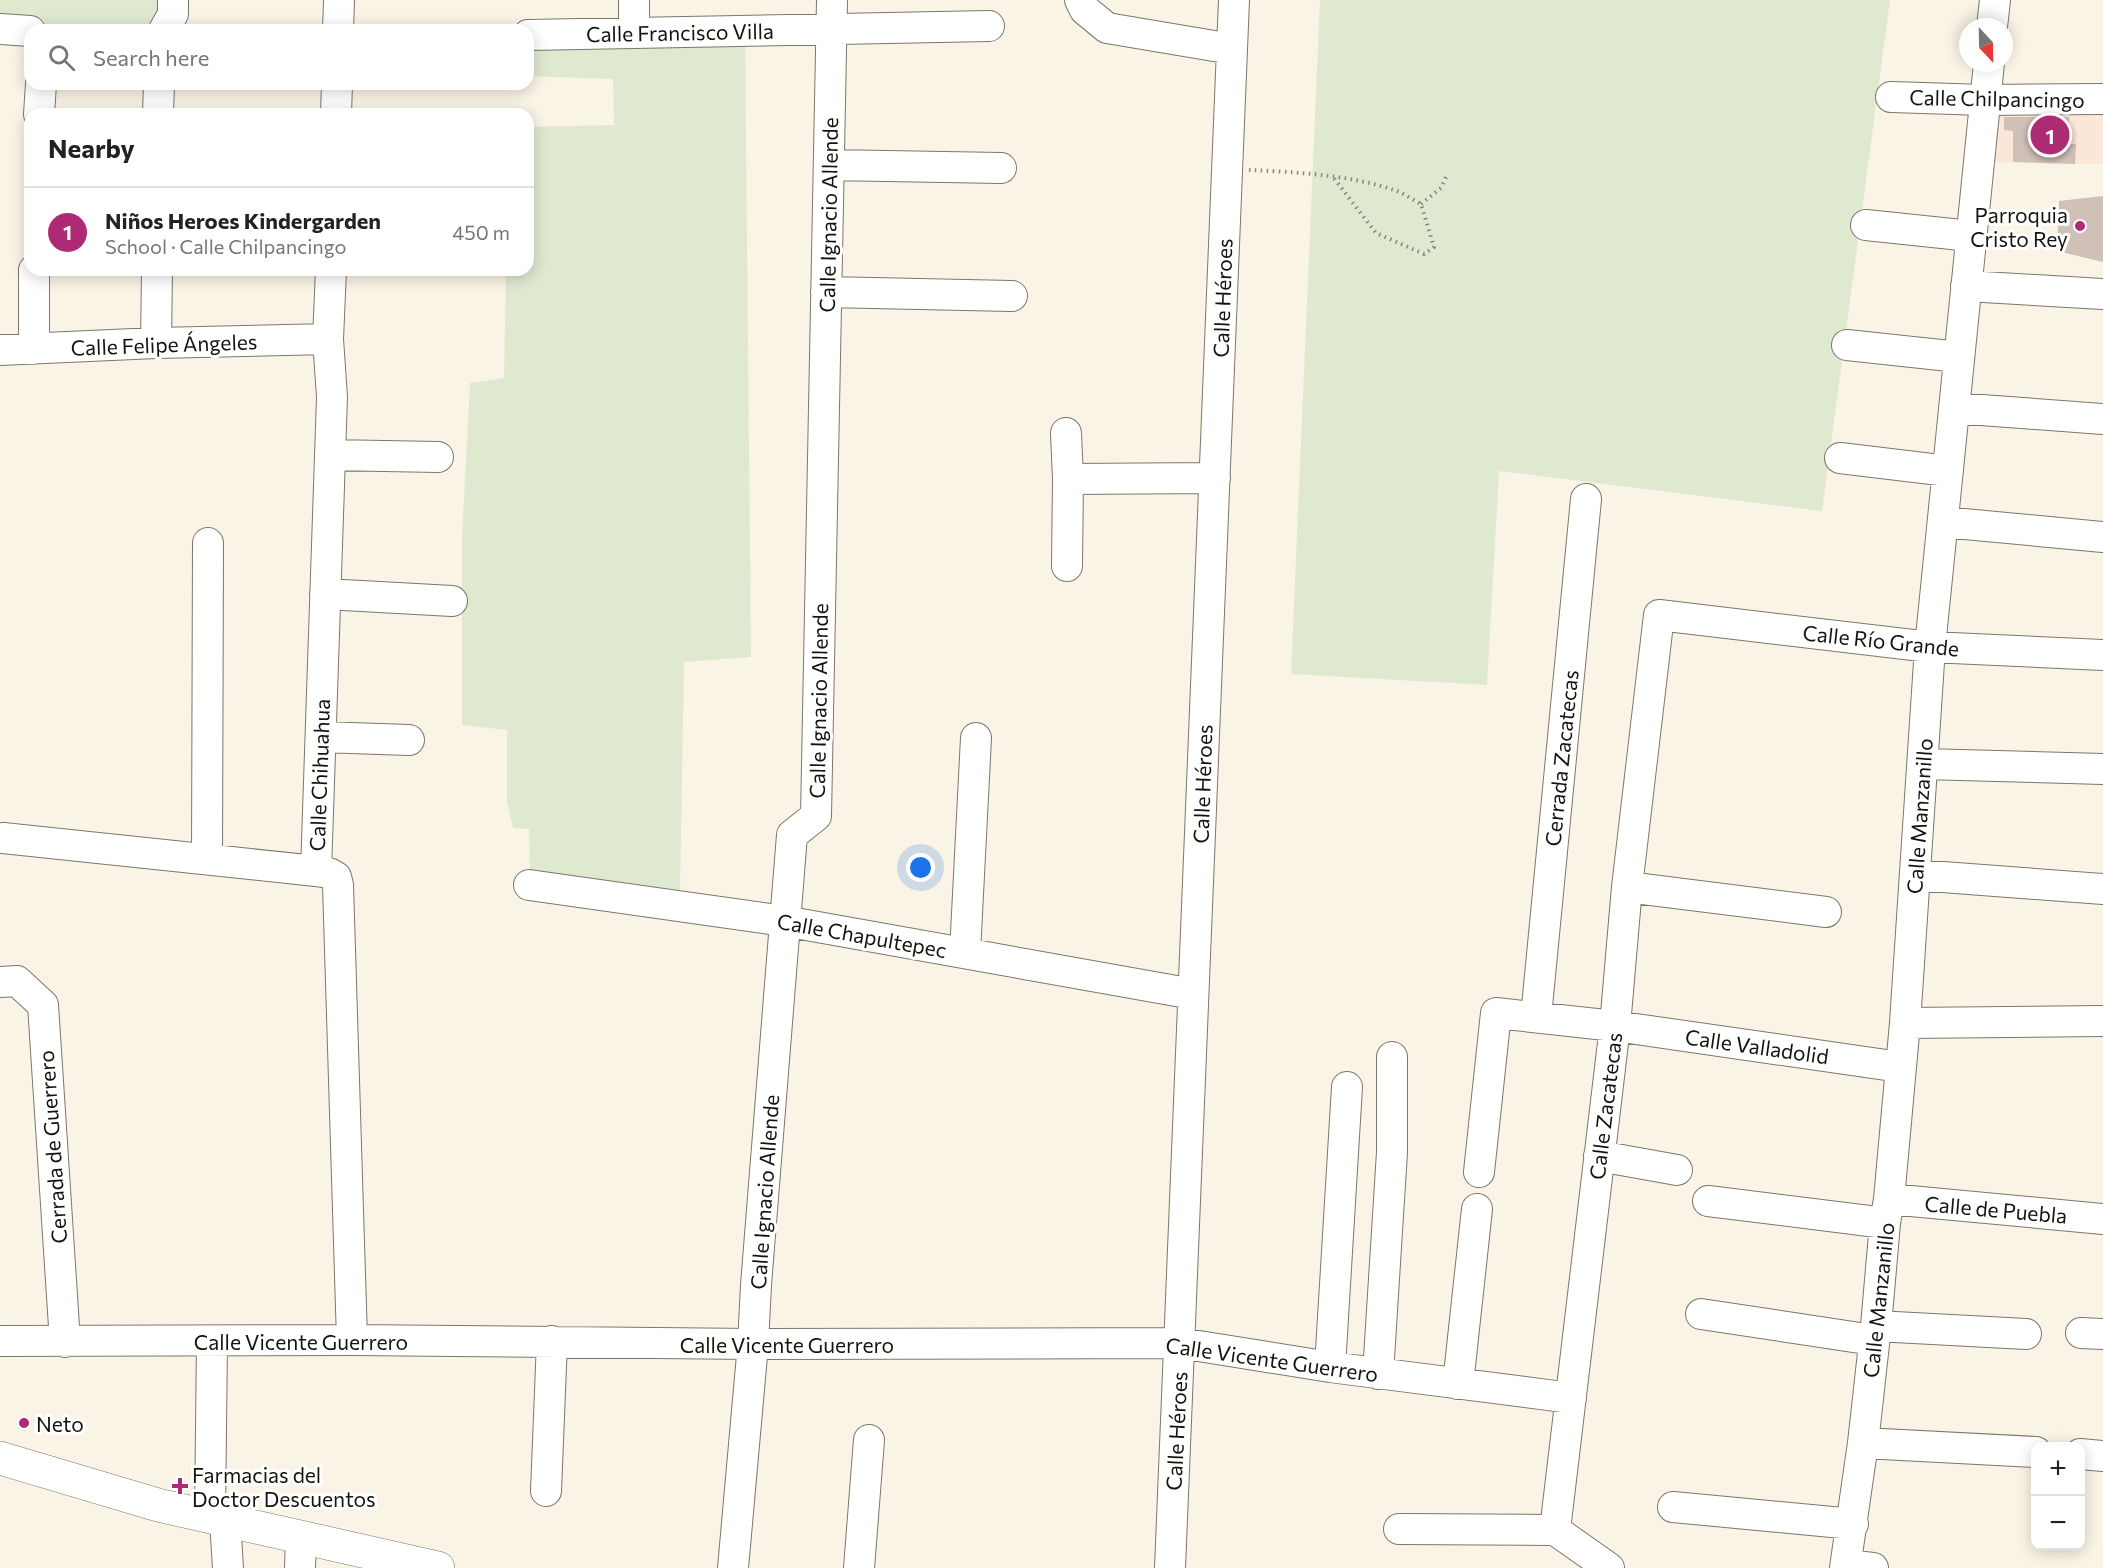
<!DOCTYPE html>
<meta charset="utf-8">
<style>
:root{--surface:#fff;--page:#f2f2f2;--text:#222;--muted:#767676;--line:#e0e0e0;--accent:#ad2b75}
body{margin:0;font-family:Commissioner,sans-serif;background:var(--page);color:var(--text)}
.controls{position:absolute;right:18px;bottom:18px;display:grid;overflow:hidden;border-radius:12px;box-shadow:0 3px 15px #0003}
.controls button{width:54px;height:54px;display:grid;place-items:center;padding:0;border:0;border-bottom:2px solid var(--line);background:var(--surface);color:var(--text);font:30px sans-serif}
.compass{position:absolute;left:1959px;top:18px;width:54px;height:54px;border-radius:50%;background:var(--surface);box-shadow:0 3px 15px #0003;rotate:158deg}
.you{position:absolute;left:921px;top:868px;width:21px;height:21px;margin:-15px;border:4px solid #fff;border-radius:50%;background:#1a73e8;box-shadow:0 0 0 9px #1a73e833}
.badge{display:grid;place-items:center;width:39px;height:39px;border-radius:50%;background:var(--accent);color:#fff;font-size:20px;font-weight:700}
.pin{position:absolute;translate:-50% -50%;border:3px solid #fff;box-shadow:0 2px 6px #0006}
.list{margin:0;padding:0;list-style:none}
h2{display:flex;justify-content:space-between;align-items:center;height:78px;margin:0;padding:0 24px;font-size:26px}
h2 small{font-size:20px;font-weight:400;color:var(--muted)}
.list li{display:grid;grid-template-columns:39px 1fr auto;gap:18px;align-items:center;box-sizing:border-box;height:90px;padding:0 24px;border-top:2px solid var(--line)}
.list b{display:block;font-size:22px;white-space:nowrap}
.list p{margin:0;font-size:20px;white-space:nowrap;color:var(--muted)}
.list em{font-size:20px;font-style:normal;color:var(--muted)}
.icon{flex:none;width:33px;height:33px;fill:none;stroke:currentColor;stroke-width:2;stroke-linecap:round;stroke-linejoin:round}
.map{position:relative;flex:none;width:2103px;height:1568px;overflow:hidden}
.search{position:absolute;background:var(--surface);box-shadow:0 3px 15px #0003;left:24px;top:24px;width:510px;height:66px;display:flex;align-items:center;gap:15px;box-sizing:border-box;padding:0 21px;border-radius:18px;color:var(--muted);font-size:22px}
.panel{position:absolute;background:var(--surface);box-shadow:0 3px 15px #0003;left:24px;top:108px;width:510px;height:168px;border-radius:18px}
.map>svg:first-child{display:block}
.education{fill:#fbe6d8}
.green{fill:#dfe9cf}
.building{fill:#cfc0b8}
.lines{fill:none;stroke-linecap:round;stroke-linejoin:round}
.minor-casing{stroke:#7c776a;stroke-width:32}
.major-casing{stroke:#7c776a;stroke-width:34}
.path{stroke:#88857b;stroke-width:4;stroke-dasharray:1.5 4.5;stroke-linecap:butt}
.minor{stroke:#fff;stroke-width:30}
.major{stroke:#fff;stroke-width:33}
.poi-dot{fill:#ad2b75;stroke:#fff;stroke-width:2}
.labels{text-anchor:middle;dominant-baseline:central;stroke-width:6;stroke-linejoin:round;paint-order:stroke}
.street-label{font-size:21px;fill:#14130e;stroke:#fff}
.poi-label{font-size:21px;fill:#14130e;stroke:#fff;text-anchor:start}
</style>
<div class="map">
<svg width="2103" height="1568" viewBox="0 0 2103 1568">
<rect width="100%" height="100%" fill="#faf4e6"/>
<path class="education" d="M1999 107 2103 108V164L1994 162Z"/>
<path class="green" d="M0 0H162L151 27 0 24Z
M1320 0H1890L1822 511 1499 471 1487 685 1291 674Z
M745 35 751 657 684 662 680 890 530 872 529 829 513 828 507 802V730L462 725V538L470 383 504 378 506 270H528V127L614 125 613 79 528 76V44Z"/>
<path class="building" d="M2004 117H2069L2067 144H2076L2075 164 2013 162V131L2004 130Z
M2103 196V262L2057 251 2059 201Z"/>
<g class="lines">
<g class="minor-casing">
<path id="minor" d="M634 0V32
M1080 0 1085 10 1107 28 1232 49
M1992 27 1995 0
M0 29 30 31
M164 30 173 14V0
M338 30 339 0
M528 35 989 26
M1891 97 1985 100 2103 99
M39 114 41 84
M158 114 159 84
M336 114 337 84
M829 165 1001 168
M1866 225 1971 236
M34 270V349
M1966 286 2103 294
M826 292 1012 296
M156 343 157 270
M1847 345 1959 357
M0 350 156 343 328 339
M1954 408 2103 419
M1066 433 1068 479 1067 566
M330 455 438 457
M1840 458 1948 471
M1068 479 1215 478
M1943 522 2103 537
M325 594 452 601
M321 737 409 740
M1923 764 2103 769
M3 838 316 871 329 873 336 877 338 885 352 1340
M207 859 208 543
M316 871 332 397 328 339 331 270
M1916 875 2103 889
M529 885 784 921 1193 994
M1627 887 1826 912
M965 953 976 738
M0 982 17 981 43 1005 65 1342
M1536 1017 1586 499
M1905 1023 2103 1021
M1599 1156 1677 1170
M1479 1172 1496 1013 1615 1026 1900 1067
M1889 1199 2103 1219
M1708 1201 1885 1223
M1701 1314 1873 1340
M1876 1326 2026 1334
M2081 1333 2103 1334
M0 1341 352 1340 753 1344 1180 1343 1330 1367 1571 1398
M1330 1367 1347 1087
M1378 1374 1392 1152V1057
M1458 1384 1477 1209
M1863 1443 2036 1452
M2080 1454 2103 1456
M546 1491 552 1341
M1673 1507 1853 1524
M210 1516 212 1341
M225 1520 228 1568
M1399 1529 1555 1530
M1846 1565 1873 1568
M300 1568 301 1537
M733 1568 753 1344 756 1285 792 835 816 816 832 0
M859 1568 869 1440
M1170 1568 1234 0
M1609 1568 1555 1530 1615 1026 1627 887 1659 615 1930 647 2103 655
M1845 1568 1863 1443 1876 1326 1885 1223 1889 1199 1905 1023 1930 647 1989 63"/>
</g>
<g class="major-casing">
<path id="major" d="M0 1458 158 1505 438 1568"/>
</g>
<path class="path" d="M1249 170C1296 172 1352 175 1397 191 1405 194 1413 200 1421 204L1434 247 1424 254 1376 233 1333 177
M1421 204 1441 188 1446 177"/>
<use href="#minor" class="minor"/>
<use href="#major" class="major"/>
</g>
<g class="poi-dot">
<circle cx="2080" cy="226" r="6"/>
<circle cx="24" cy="1423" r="6"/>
<path d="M177 1477h6v6h6v6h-6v6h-6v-6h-6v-6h6z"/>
</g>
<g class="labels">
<g class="street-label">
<text transform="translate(680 32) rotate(-1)">Calle Francisco Villa</text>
<text transform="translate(1997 98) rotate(1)">Calle Chilpancingo</text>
<text transform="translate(828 215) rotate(-89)">Calle Ignacio Allende</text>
<text transform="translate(1222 298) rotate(-88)">Calle Héroes</text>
<text transform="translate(164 344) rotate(-2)">Calle Felipe Ángeles</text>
<text transform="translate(1881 640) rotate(6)">Calle Río Grande</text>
<text transform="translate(818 701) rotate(-89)">Calle Ignacio Allende</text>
<text transform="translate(1561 758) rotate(-84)">Cerrada Zacatecas</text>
<text transform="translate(319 775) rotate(-88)">Calle Chihuahua</text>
<text transform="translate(1202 784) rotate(-88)">Calle Héroes</text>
<text transform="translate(1919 816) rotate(-86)">Calle Manzanillo</text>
<text transform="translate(862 935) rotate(10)">Calle Chapultepec</text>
<text transform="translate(1757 1046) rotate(8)">Calle Valladolid</text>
<text transform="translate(1605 1106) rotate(-83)">Calle Zacatecas</text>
<text transform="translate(52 1147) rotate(-94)">Cerrada de Guerrero</text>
<text transform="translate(764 1192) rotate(-86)">Calle Ignacio Allende</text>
<text transform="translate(1996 1209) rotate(5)">Calle de Puebla</text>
<text transform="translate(1878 1300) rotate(-84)">Calle Manzanillo</text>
<text x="301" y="1341">Calle Vicente Guerrero</text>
<text x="787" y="1344">Calle Vicente Guerrero</text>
<text transform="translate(1272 1359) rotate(8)">Calle Vicente Guerrero</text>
<text transform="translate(1176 1431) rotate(-87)">Calle Héroes</text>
</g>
<g class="poi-label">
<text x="2068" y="214" text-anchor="end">Parroquia<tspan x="2068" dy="24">Cristo Rey</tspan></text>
<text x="36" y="1423">Neto</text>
<text x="192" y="1474">Farmacias del<tspan x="192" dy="24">Doctor Descuentos</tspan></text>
</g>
</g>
</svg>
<div class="controls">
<button>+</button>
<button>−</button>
</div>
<svg class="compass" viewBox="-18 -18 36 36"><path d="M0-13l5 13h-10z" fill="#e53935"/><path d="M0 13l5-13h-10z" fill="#767676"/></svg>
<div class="you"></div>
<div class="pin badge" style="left:2050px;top:135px">1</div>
<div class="search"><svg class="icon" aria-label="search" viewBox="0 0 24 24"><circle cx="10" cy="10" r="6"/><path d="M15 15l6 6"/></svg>Search here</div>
<section class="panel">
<h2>Nearby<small></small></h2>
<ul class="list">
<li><span class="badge">1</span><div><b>Niños Heroes Kindergarden</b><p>School · Calle Chilpancingo</p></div><em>450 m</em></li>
</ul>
</section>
</div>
